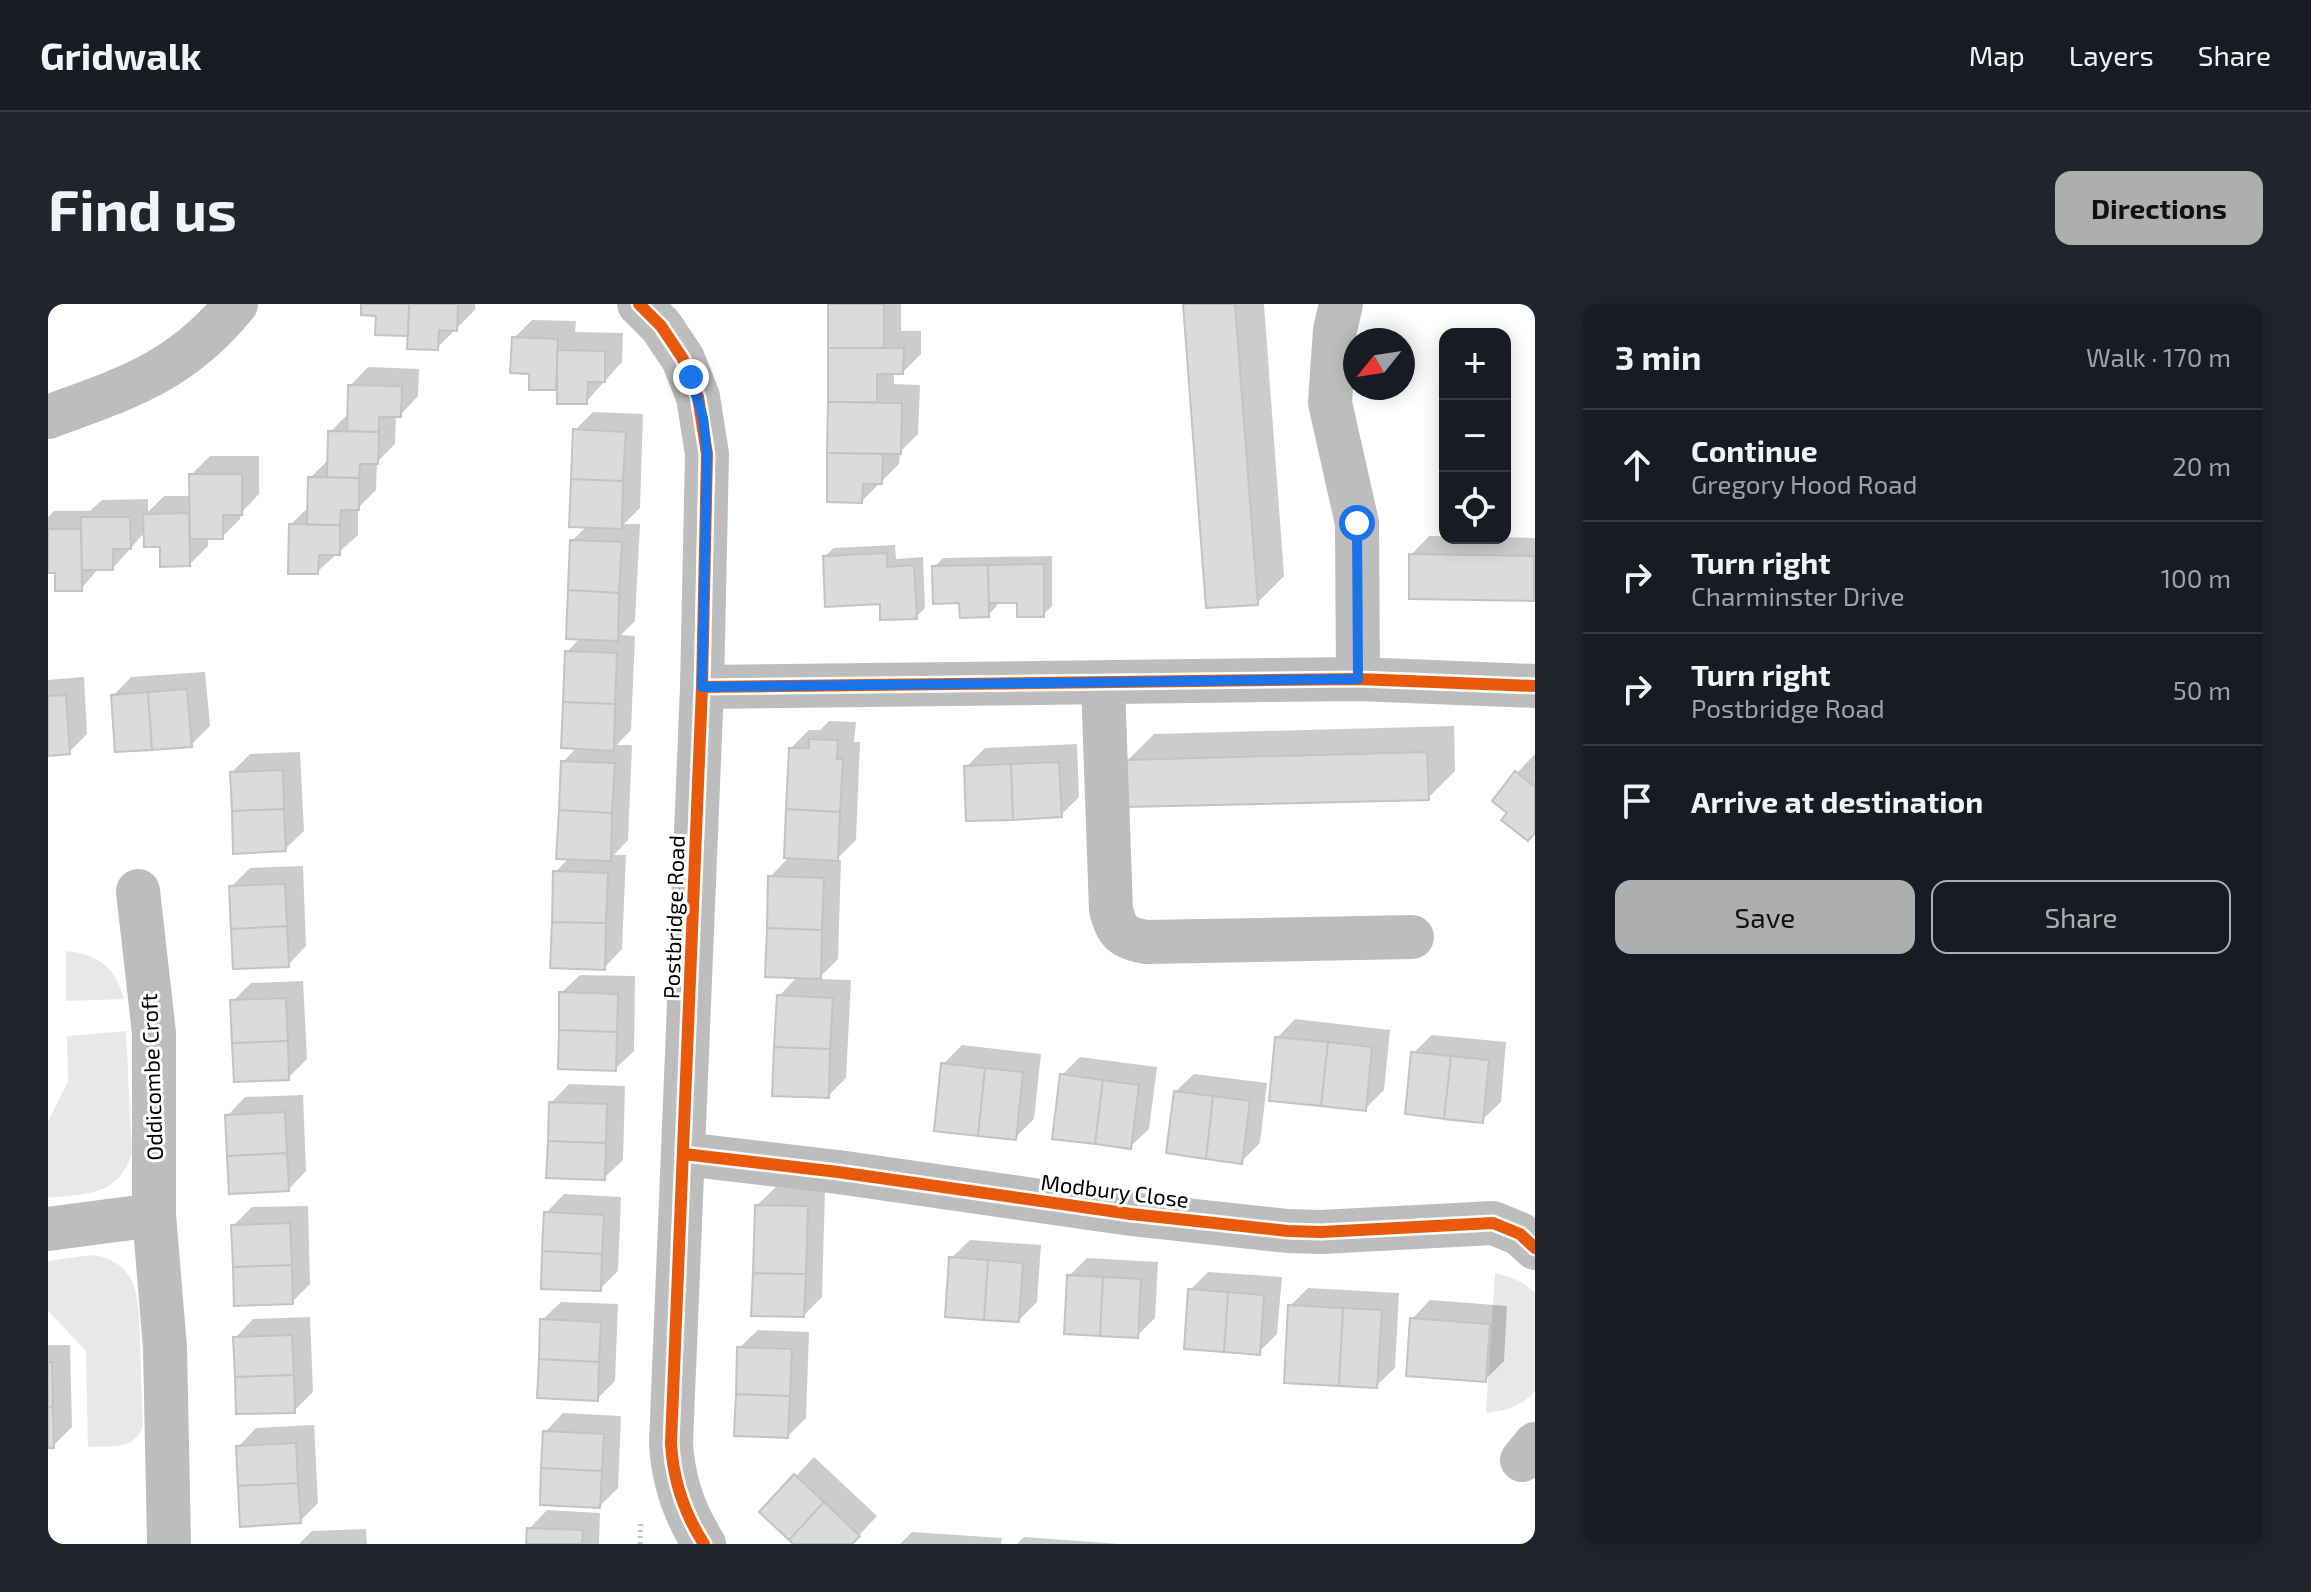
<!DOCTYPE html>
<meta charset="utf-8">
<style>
:root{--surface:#171b24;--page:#20242c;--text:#f1f3f6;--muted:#9ea1a6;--line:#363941;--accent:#adaeaf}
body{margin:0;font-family:"Exo 2",sans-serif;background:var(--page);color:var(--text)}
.controls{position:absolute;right:24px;top:24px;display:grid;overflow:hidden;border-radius:16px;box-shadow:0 4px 20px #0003}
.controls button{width:72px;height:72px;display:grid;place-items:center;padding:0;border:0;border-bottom:2px solid var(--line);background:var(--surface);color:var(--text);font:40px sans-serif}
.compass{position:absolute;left:1295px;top:24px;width:72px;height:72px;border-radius:50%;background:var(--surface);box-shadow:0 4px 20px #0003;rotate:240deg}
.stop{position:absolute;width:24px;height:24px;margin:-18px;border:6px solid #1a73e8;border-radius:50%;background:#fff}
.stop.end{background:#1a73e8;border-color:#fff;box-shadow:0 2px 8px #0008}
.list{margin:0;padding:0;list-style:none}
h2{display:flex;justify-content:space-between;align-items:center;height:104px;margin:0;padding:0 32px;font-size:34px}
h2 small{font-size:26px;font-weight:400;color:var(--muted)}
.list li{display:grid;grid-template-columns:52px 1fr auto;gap:24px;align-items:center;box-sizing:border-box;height:112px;padding:0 32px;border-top:2px solid var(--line)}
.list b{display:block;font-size:30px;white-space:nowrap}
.list p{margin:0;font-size:26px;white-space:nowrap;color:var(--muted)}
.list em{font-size:26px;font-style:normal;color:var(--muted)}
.actions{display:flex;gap:16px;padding:24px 32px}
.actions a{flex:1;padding:18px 0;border:2px solid var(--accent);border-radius:16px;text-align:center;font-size:28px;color:var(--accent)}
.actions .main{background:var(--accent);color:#111}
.icon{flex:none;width:44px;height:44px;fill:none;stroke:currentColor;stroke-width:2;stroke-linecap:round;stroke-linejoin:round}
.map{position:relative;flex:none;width:1487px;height:1240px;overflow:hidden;border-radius:16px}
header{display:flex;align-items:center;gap:48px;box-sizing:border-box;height:112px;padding:0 40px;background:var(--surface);border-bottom:2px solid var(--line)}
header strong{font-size:38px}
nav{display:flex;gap:44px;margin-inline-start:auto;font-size:28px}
.intro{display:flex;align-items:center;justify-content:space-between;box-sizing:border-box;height:192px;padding:0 48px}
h1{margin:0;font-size:56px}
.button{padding:20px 36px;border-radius:16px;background:var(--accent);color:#111;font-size:28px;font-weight:700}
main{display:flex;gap:48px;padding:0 48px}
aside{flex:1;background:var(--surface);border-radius:16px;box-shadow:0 4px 20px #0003}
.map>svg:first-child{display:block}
.green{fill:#e8e8e8}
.shadow{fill:#0003}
.building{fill:#dbdbdb;stroke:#c3c3c3;stroke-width:2}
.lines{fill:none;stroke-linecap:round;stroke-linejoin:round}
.path{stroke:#c2c2c2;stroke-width:5;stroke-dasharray:2 4;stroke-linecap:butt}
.minor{stroke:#bdbdbd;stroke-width:44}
.cycleway-casing{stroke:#fff;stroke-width:17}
.cycleway{stroke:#e8590c;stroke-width:12}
.route{stroke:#1a73e8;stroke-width:10}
.labels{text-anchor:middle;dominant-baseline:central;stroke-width:6;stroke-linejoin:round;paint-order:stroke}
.street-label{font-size:22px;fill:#000;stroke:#fff}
</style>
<header>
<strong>Gridwalk</strong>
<nav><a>Map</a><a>Layers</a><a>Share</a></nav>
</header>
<div class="intro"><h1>Find us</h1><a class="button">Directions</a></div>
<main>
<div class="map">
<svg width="1487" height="1240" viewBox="0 0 1487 1240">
<rect width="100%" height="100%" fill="#fff"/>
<path class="green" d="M18 647C51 651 67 662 76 695L18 697Z
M78 727 84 849C70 893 39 889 0 894V818L20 777 19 732Z
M43 951C96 957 91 1005 92 1046 93 1071 94 1097 95 1122 86 1147 62 1142 40 1143L38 1047 0 1007V957Z
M1447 969C1463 973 1475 977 1487 989V1088C1473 1102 1458 1107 1438 1109Z"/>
<path class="shadow" d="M315 0H427V6L389 44 362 30Z
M782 0H853V27H873V50L855 68H846V80L872 81 870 130 852 148 851 160 814 197 781 196Z
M1137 0H1216L1236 272 1209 299Z
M484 16 528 17 527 28 575 29 574 58 538 98 510 84H483V68L466 34Z
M320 63 371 65 370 92 352 111H348L347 140 329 158 328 186 310 204V231L269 268 242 221 262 202V174L282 154V128L301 109 302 82Z
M545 108 595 110 592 204 576 220H592L587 317 573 331 587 332 583 426 569 441H584L580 536 566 551H578L574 645 556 664 507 568 522 553 515 458 529 443 519 348 533 333 524 237 540 221 527 126Z
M162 152H211V190L193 209 192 215 174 233H160V242L142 260 98 227 65 264H51L33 285 8 267H0V213L6 207H42L54 196 100 195V208L116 192H143V171Z
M1381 232 1487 234V293L1485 295 1363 251Z
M847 241 848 255 875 253 877 304 868 313 834 298 777 252 786 244Z
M1004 252V302L995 311 971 297H949V302L940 311 886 263 895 254Z
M157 368 162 422 143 441 65 392 83 373Z
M36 373 39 430 21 448 0 450V376Z
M781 417 808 418 806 438H812L808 536 788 556H793L790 655 770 675 803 676 798 774 780 792 731 692 750 672 722 573 742 552 743 444 761 426H772Z
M1406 422 1407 467 1380 494 1079 457 1106 430Z
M1029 440 1031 493 1013 511 918 463 937 444Z
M252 448 256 527 237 545 184 468 202 450Z
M1487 450V528L1462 508 1469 469Z
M255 562 258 642 240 661 183 583 202 564Z
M532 671 587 672 586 747 567 765 513 689Z
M255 677 259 755 240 774 185 697 203 679Z
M1247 715 1342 726 1336 786 1317 805 1229 734Z
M1384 731 1458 738 1453 798 1434 816 1365 749Z
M914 741 993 750 986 815 967 834 895 760Z
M1032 753 1109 763 1101 825 1082 843 1014 771Z
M1146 770 1219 779 1212 839 1193 858 1127 788Z
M521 780 577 782 575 856 556 874 503 799Z
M255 791 258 867 240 886 179 812 197 793Z
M728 883 777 885 774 993 756 1011 709 901Z
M516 890 573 893 570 967 552 985 498 909Z
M260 902 262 980 244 998 185 922 204 903Z
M922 936 993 941 989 998 971 1016 903 954Z
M1039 954 1110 958 1107 1014 1089 1032 1021 972Z
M1160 968 1234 973 1229 1030 1211 1048 1142 986Z
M1260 984 1351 989 1347 1064 1328 1082 1242 1002Z
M1382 996 1459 1002 1456 1057 1437 1076 1364 1015Z
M513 998 570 1000 567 1077 549 1095 494 1016Z
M262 1013 265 1088 246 1107 187 1034 205 1015Z
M710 1026 761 1028 758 1114 740 1132 691 1044Z
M0 1041H22L24 1123 5 1142H0Z
M515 1109 573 1112 570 1184 552 1202 497 1128Z
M266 1121 270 1199 252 1217 190 1143 208 1124Z
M766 1153 829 1212 803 1240H749L714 1208Z
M499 1206 552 1209 551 1240H480L481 1225Z
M318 1225 319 1240H251L264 1227Z
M864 1228 954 1234 953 1240H852Z
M976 1233 1072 1240H969Z"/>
<path class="building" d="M313 0H361L360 32 327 31 328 12 313 11Z
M361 0H410L409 27 391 26 390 46 359 45Z
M780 0H836V44H780Z
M1135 0H1187L1210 301 1158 304Z
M464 33 510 35 508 86H481V70L462 69Z
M780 44H856L855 70H829V98H780Z
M509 46 557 47V78H540L539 100H509Z
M300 81 354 82 353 113H331V128L299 127Z
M780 98 854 99 853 150 779 149Z
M525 125 578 128 575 177 523 175Z
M280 127 331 128 330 160H312L311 174 279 173Z
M779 149 835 150 834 180H815L814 199 779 198Z
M141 170H194V211H175V235H142Z
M260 173 311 174V206H293L292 221H259Z
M523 175 575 177 574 225 521 223Z
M141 209 142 262 112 263V243H96L95 210Z
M33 213H82L83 245H65V266H34Z
M241 220 292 221V251H271L270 270H240Z
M0 225H33L34 287H7V269H0Z
M522 236 574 238 571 289 520 286Z
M839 249V263L866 261 869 315 832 316V300L777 303 775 252Z
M1361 250 1486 252V297L1361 295Z
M996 260V313H969V299H941L940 261Z
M940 261 941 313 912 314 911 299 885 300 884 262Z
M520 286 571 289 570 337 518 335Z
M517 347 569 349 567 400 515 398Z
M139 385 144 443 104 446 100 388Z
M100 388 104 446 67 448 63 391Z
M18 391 22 450 0 452V392Z
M515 398 567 400 566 447 513 444Z
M761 435 790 436 789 455H795L792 508 738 505 741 444H761Z
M1379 448 1381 496 1079 503 1076 456Z
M513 457 567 459 564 509 511 506Z
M1011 458 1014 513 965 516 963 460Z
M963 460 965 516 918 517 916 462Z
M235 466 236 505 184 507 182 468Z
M1467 467 1487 483V529L1480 537 1453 516 1459 509 1444 497Z
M236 505 238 547 185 550 184 507Z
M738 505 792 508 790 557 736 554Z
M511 506 564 509 563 557 508 555Z
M505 567 560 569 558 619 504 618Z
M720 572 776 574 774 626 719 624Z
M237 580 239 622 183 625 181 582Z
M504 618 558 619 557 666 502 664Z
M239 622 241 663 185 665 183 625Z
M719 624 774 626 773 675 717 673Z
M511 688 570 690 569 728 511 726Z
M729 691 785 694 782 745 726 743Z
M238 694 240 737 184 739 182 696Z
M511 726 569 728 568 767 510 765Z
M1227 733 1280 738 1273 802 1221 797Z
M240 737 241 776 186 778 184 739Z
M1280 738 1324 743 1318 807 1273 802Z
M726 743 782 745 781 794 724 792Z
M1363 748 1403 752 1396 815 1357 810Z
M1403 752 1441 756 1435 819 1396 815Z
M893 759 937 764 930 832 886 827Z
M937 764 975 768 968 836 930 832Z
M1012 770 1055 776 1047 840 1004 835Z
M1055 776 1091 781 1083 845 1047 840Z
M1126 787 1165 792 1158 855 1118 849Z
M1165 792 1202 797 1194 860 1158 855Z
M501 798 559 800 558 839 500 837Z
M237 808 239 849 179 852 177 811Z
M500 837 558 839 557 876 498 874Z
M239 849 241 887 181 890 179 852Z
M707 901 760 902 758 970 705 969Z
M496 908 556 911 554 950 494 947Z
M242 919 244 961 185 963 183 921Z
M494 947 554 950 553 987 493 985Z
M901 953 940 956 936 1016 897 1013Z
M940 956 975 959 971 1018 936 1016Z
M244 961 245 1000 186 1002 185 963Z
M705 969 758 970 756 1013 703 1012Z
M1019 971 1055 973 1052 1032 1016 1030Z
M1055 973 1093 975 1090 1034 1052 1032Z
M1140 985 1180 988 1176 1048 1136 1045Z
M1180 988 1216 991 1212 1051 1176 1048Z
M1240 1001 1295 1004 1291 1082 1236 1079Z
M1295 1004 1334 1006 1329 1084 1291 1082Z
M1362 1014 1442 1020 1438 1078 1358 1072Z
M492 1015 553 1018 551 1058 491 1055Z
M244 1031 246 1071 187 1073 185 1033Z
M689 1043 744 1045 742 1092 688 1090Z
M491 1055 551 1058 550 1097 489 1094Z
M0 1058H4L5 1103H0Z
M246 1071 247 1109 188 1110 187 1073Z
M688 1090 742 1092 740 1134 686 1132Z
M0 1103H5L6 1144H0Z
M495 1127 556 1130 554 1167 493 1164Z
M248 1139 250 1179 190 1182 188 1142Z
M493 1164 554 1167 552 1204 492 1201Z
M746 1170 776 1198 741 1236 711 1208Z
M250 1179 253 1219 192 1223 190 1182Z
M776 1198 812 1232 804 1240H745L741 1236Z
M479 1224 535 1226 534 1240H478Z"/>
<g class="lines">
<path class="path" d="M592 1240 593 1217"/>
<path class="minor" d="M591 0 613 22 635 55 650 93 659 150 654 383 623 1139C625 1176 636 1209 656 1240
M1293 0 1287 26 1282 99 1309 219 1310 375
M0 113C79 84 133 68 188 0
M1055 380 1063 606C1069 629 1075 634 1098 638L1364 633
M654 383 1310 375 1487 382
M90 587 106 729V911L117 1044 121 1237
M636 850 790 868 1083 910 1240 927 1273 928 1445 919 1472 930 1487 944
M0 925 106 911
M1474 1156 1487 1140"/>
<g class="cycleway-casing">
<path id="cycleway" d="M591 0 613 22 635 55 650 93 659 150 654 383 623 1139C625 1176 636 1209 656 1240
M654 383 1310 375 1487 382
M636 850 790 868 1083 910 1240 927 1273 928 1445 919 1472 930 1487 944"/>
</g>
<use href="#cycleway" class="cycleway"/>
</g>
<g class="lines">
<path class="route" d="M643 73 655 114 659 150 654 383 1310 375 1309 219"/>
</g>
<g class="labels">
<g class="street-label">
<text transform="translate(625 613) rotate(-88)">Postbridge Road</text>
<text transform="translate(103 773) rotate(-92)">Oddicombe Croft</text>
<text transform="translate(1067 886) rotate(7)">Modbury Close</text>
</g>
</g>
</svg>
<div class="controls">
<button>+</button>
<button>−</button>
<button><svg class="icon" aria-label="locate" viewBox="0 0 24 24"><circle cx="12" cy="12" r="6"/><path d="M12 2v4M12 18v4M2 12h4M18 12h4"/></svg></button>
</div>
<svg class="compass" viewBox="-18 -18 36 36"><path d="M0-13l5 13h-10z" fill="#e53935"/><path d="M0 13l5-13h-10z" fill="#9ea1a6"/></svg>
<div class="stop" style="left:1309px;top:219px"></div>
<div class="stop end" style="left:643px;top:73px"></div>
</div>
<aside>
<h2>3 min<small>Walk · 170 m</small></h2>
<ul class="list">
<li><svg class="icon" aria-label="ahead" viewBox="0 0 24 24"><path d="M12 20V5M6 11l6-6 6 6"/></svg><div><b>Continue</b><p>Gregory Hood Road</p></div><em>20 m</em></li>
<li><svg class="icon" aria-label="right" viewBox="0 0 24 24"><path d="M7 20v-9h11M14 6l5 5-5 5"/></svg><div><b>Turn right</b><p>Charminster Drive</p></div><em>100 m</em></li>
<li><svg class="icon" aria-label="right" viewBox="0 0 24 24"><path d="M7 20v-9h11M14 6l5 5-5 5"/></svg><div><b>Turn right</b><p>Postbridge Road</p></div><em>50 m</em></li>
<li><svg class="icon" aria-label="arrive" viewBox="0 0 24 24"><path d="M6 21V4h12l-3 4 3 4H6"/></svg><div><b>Arrive at destination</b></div></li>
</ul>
<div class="actions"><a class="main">Save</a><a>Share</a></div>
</aside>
</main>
